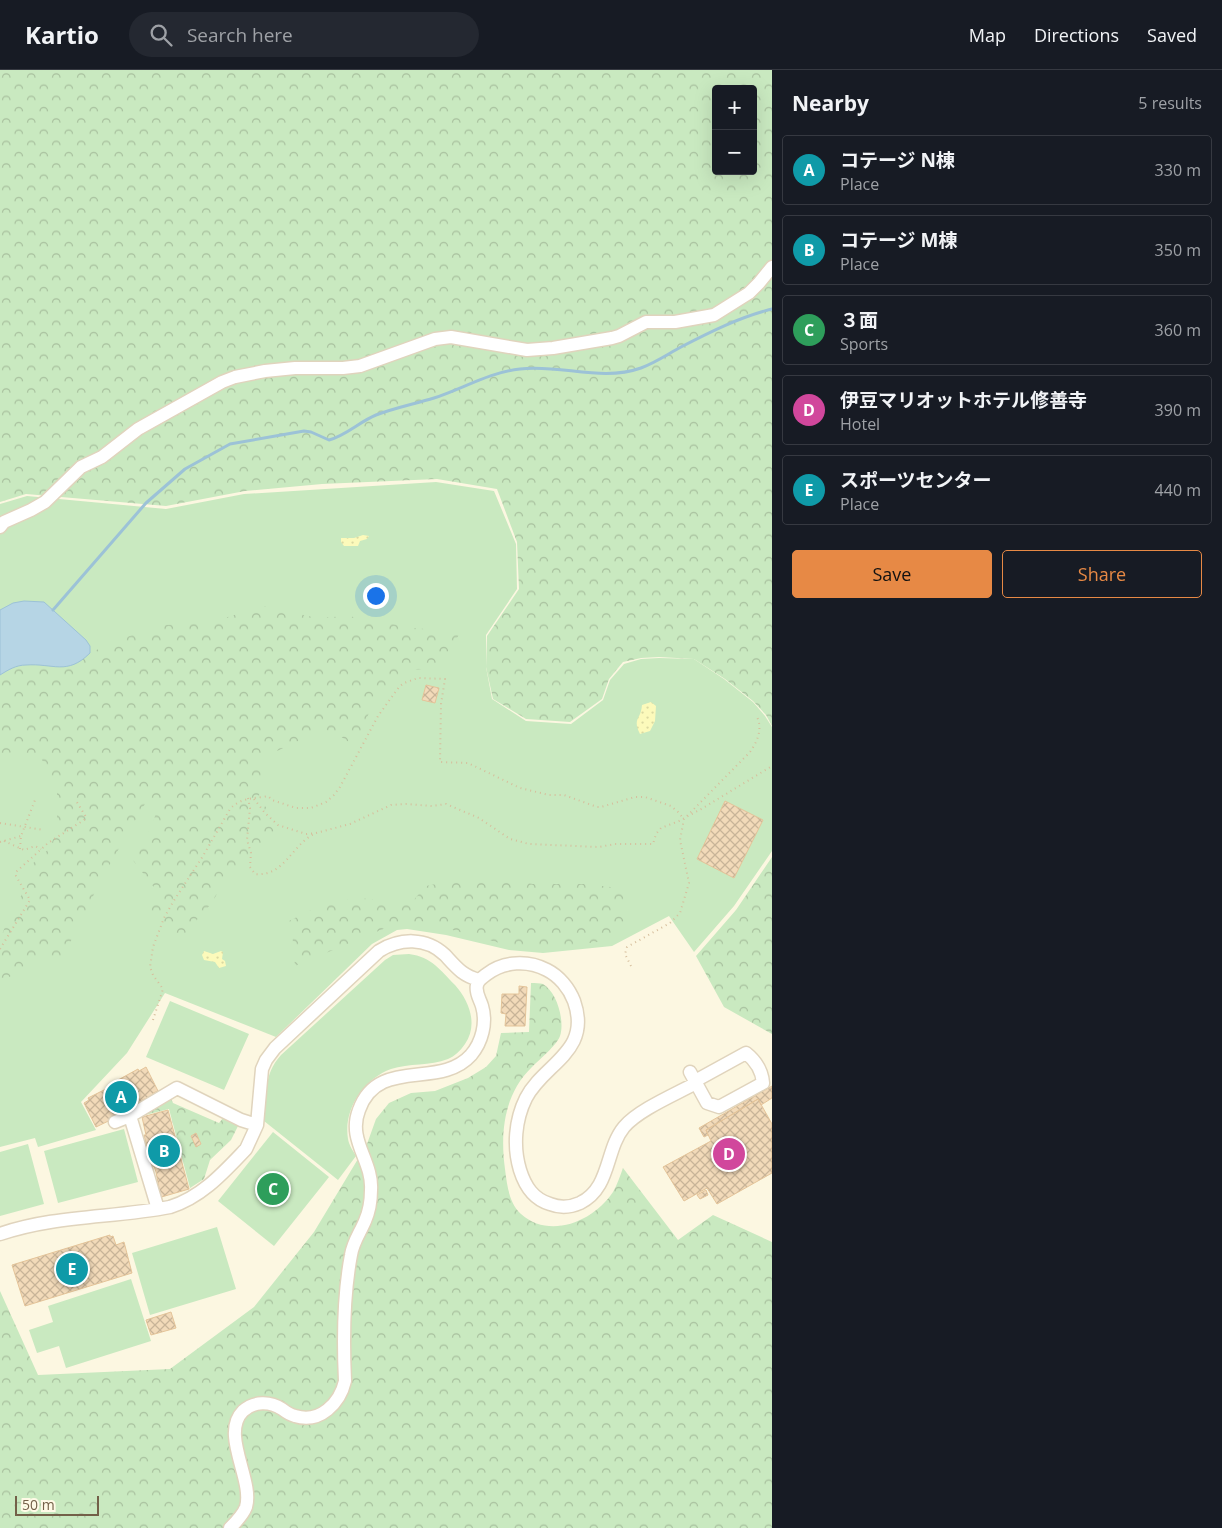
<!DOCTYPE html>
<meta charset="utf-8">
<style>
:root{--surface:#171b24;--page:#242831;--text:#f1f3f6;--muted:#9ea1a6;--line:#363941;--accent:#e78945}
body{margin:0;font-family:"Open Sans","Noto Sans JP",sans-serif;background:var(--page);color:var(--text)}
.controls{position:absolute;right:15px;top:15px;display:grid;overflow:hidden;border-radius:5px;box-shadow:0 5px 20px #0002}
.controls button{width:45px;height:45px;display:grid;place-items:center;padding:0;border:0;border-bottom:1px solid var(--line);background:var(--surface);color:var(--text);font:25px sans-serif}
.scale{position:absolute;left:15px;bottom:12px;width:84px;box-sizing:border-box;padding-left:5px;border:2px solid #736048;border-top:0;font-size:14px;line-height:18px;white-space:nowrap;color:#736048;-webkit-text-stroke:4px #fffae7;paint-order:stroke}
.you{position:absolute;left:375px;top:525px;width:18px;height:18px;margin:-12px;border:4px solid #fff;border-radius:50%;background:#1a73e8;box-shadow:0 0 0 8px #1a73e833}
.badge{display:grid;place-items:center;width:32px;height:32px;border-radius:50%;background:var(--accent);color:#fff;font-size:16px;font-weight:700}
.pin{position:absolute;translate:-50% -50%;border:2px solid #fff;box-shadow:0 1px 5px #0006}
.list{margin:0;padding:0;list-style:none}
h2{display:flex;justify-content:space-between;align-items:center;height:65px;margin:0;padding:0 20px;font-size:21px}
h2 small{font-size:16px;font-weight:400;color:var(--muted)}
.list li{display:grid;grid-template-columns:32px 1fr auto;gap:15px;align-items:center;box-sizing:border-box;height:70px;margin:0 10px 10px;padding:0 10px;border:1px solid var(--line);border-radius:5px}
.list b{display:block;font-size:19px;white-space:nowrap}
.list p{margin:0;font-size:16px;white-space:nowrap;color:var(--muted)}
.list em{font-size:16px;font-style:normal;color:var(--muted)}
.actions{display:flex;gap:10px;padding:15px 20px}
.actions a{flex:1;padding:11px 0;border:1px solid var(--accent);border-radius:5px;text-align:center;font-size:18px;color:var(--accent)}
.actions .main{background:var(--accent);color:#111}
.icon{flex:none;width:28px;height:28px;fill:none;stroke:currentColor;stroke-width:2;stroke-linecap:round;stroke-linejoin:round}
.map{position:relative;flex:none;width:772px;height:1458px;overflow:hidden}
header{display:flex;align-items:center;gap:30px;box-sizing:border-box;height:70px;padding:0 25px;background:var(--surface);border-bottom:1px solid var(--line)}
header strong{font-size:24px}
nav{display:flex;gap:28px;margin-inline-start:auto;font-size:18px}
.search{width:350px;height:45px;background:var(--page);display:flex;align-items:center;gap:12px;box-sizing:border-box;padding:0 18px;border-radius:28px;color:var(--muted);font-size:19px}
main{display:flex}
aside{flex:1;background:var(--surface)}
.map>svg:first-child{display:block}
.grass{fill:#c9e9c0}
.forest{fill:url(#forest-crowns);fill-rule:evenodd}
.sand{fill:url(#sand-dots)}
.water{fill:#b6d5e5;stroke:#9cc2d7}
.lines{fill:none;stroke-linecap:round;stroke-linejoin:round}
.stream{stroke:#9cc2d7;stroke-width:3}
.building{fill:url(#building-cross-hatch);stroke:#e4c499}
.minor-casing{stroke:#e0d4bd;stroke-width:15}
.path{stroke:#d6be9c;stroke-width:2;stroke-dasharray:1 4;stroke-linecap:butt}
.minor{stroke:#fff;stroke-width:12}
</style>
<header>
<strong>Kartio</strong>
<div class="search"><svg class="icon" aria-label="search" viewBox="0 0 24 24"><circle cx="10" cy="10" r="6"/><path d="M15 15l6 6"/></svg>Search here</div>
<nav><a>Map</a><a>Directions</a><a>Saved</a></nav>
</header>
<main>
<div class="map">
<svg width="772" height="1458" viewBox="0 0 772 1458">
<defs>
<pattern id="forest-crowns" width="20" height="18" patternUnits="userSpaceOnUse" patternTransform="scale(1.25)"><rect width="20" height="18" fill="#c9e9c0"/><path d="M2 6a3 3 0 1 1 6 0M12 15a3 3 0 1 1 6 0" fill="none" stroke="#a8c09e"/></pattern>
<pattern id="sand-dots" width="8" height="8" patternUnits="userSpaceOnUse" patternTransform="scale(1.25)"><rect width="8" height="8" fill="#fcfabb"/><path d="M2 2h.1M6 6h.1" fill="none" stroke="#dbd9a2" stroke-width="1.8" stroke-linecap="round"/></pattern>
<pattern id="building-cross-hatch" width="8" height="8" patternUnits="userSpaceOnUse" patternTransform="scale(1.25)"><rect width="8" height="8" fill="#f2dab9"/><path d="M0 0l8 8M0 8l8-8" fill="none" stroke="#c8b498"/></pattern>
</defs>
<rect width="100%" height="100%" fill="#fcf7e1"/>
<path class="grass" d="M436 412 494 421 516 474 517 519 486 565V597L492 629 526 651 571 654 603 630 610 610 624 594 641 589 659 588 694 589 724 609 753 632 765 646 772 657V781L734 836 694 882 669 846 612 876 543 883 509 880 446 865 407 859 397 860 372 874 276 967 165 923 127 983 81 1032 96 1060 38 1077 35 1068 0 1077V434L27 426 166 439 244 424Z
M409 884C432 887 440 900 455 915 470 932 478 955 465 974 460 981 455 986 448 989 430 996 409 993 391 999 364 1009 343 1039 348 1069 349 1075 353 1081 356 1086L338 1110 264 1051C268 1025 262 1006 281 985L385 890 393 885Z
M170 931 249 964 224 1020 146 987Z
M124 1059 138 1112 58 1133 44 1081Z
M273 1062 329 1107 274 1176 218 1131Z
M28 1074 44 1134 0 1146V1082Z
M217 1157 236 1219 150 1245 132 1183Z
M131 1209 151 1271 66 1298 59 1276 37 1283 29 1260 53 1252 48 1236Z"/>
<path class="forest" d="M0 0H772V656L766 645 753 631 725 609 694 589 659 587 641 588 623 592 609 609 602 629 570 652 526 649 493 629 486 597 487 566 519 519 517 472 497 419 437 409 322 414 245 421 166 436 26 424 0 432ZM716 19H753V101H716Z
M264 536 317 548 348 546 414 558 461 562 446 584V596C432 599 417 598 404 603 379 613 367 647 358 670L350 673 340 666 324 659 262 688 259 727 283 763 270 776 232 799 211 834 180 869 149 841 159 824 132 789 152 755 158 737 149 727 103 806 63 887 41 891 19 899 0 915V870L8 849 21 826 26 801 31 795 51 777 57 753V723L51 706 41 688C28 684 12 678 0 687V607L15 599 25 597 58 598 74 596 90 584 108 573 164 555 191 554 221 549Z
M772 787V964L724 937 696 886 736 840Z
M500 808 533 814H587L618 818 626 827V845L622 857 597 872 544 879 507 875 420 851 388 857 295 896 292 861 283 854 325 833 359 828 411 833 426 816 461 809 486 813Z
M531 913C535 913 540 913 543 914 557 922 565 951 560 966 556 976 540 989 532 997 504 1024 500 1062 505 1099 507 1115 509 1133 521 1144 550 1170 594 1151 613 1122 617 1115 620 1106 623 1098L678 1170 713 1145 772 1172V1458H0V1221L38 1305 170 1299 254 1237 314 1162 367 1074 376 1049 389 1033 411 1023 435 1021 468 1008 486 997 496 986 501 963 529 962Z
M170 1026 173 1033 219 1053 223 1048 239 1054 231 1070 210 1090 204 1109 190 1118 169 1039 141 1046Z"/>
<path class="sand" d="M363 465 369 466 367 469 360 471 358 476H344L341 472V468H354Z
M651 632 656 636 655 651 650 661 640 664C632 648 641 650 642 635Z
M204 881 213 884 221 881 223 882 222 889 225 891 226 896 219 898 215 892 204 890 202 885Z"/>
<path class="water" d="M24 531 44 532 86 570 90 576V583C67 606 53 593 26 595 16 595 8 600 0 605V540L13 533Z"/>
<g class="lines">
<path class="stream" d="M53 540 146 433 185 399 230 374 304 361 311 362 329 370C347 365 359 352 376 345 394 338 414 334 434 328 462 319 490 302 520 299 561 294 601 312 641 298 655 293 668 284 681 277 710 262 740 247 772 239"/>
</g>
<path class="building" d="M426 615 439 618 435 633 422 630Z
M725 731 763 750 734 808 697 789Z
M519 916 527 917 525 956H505L506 944 501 943 502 924H519Z
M146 997 158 1021 153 1023 154 1025 142 1030 143 1032 124 1040 125 1043 96 1057 84 1033 89 1030 88 1028 120 1012 118 1010 138 999 139 1001Z
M772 1016V1028L761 1035 758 1029 706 1060 708 1065 704 1067 699 1058Z
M758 1029 772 1054V1103L717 1134 707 1118 684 1131 663 1097 711 1071 706 1060Z
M168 1040 189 1119 158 1128 155 1119 159 1118 156 1102 154 1096 152 1097 144 1065H146L142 1047Z
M196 1063 201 1074 196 1077 191 1066Z
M706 1120 708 1125 700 1129 697 1125Z
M110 1165V1167L113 1166 116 1175 124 1172 132 1203 25 1236 12 1195Z
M171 1242 176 1258 151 1265 146 1250Z"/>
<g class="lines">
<g class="minor-casing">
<path id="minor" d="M0 457 4 452 31 440 45 432 81 397 102 387 138 359 222 312 235 307 265 301 295 298H343L360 296 435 269 451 267 527 280 553 278 612 268 619 266 646 252H675L714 245 749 223 759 213 772 197
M690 1002 707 1033 719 1037 763 1013C762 1000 756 991 746 983L695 1011
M130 1046 158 1139
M115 1052 130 1046 177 1018 241 1050 257 1055
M0 1164C55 1145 114 1148 170 1137 202 1127 224 1102 246 1079L257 1055 262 999 266 990 275 978 379 881C400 868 426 867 445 885 457 898 462 905 479 910
M230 1458C236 1452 243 1445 246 1437 254 1410 220 1364 243 1341 254 1331 270 1331 282 1339 286 1342 290 1345 295 1346 320 1354 340 1333 345 1311 343 1269 343 1227 351 1185 353 1172 360 1163 365 1151 369 1142 371 1131 371 1120 373 1091 347 1070 359 1040 378 986 440 1020 471 985 482 972 487 953 482 936 480 929 475 923 477 915 478 910 483 907 487 904 504 891 528 890 547 900 559 906 569 918 574 931 592 982 544 993 526 1028 515 1050 513 1077 520 1100 525 1116 533 1129 550 1134 560 1138 571 1137 580 1133 611 1118 605 1080 624 1057 638 1040 676 1024 696 1013"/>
</g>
<path class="path" d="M248 728 250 738 247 770 251 783 250 797 255 804C284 807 291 776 314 764
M254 729 265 743 278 755 306 764 316 763 350 754 391 735 406 734 432 736 446 734 479 748 510 769 529 774 599 777 615 774H653L656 764 661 758 679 751 703 738 772 696
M687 746 750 682C757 672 763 659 757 647
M0 753 44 760
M4 771 24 780 35 776 41 779
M0 772 21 766
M20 779 21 766 35 730
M0 879 30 830 16 806V802L48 773 84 750 86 747 75 729
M631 896 625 884 627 877 670 853 680 843 689 813 680 770 684 749
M153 950 163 919 153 905 150 897 153 877 164 848 173 832 203 786 230 739C241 727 254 729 268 726L272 730 296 738H311L326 732 334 725 340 717 378 646 399 617 404 613 418 608 445 609 441 634 440 692 468 693 520 718 549 725H564L597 737H601L635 727H645L671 736 678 742 684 749"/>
<use href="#minor" class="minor"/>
</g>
</svg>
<div class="controls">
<button>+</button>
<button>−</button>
</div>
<div class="scale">50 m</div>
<div class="you"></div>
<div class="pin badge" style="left:121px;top:1027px;background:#0f9aa8">A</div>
<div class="pin badge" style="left:164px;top:1081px;background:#0f9aa8">B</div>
<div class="pin badge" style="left:273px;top:1119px;background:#2e9e5b">C</div>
<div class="pin badge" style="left:729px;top:1084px;background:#d1479c">D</div>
<div class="pin badge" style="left:72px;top:1199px;background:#0f9aa8">E</div>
</div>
<aside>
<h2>Nearby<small>5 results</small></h2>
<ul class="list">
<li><span class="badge" style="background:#0f9aa8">A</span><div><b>コテージ N棟</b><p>Place</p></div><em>330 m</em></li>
<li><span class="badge" style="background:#0f9aa8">B</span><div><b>コテージ M棟</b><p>Place</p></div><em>350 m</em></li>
<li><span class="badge" style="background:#2e9e5b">C</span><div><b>３面</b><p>Sports</p></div><em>360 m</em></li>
<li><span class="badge" style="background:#d1479c">D</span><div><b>伊豆マリオットホテル修善寺</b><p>Hotel</p></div><em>390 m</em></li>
<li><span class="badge" style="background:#0f9aa8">E</span><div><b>スポーツセンター</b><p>Place</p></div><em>440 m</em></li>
</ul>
<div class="actions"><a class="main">Save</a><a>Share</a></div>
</aside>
</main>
